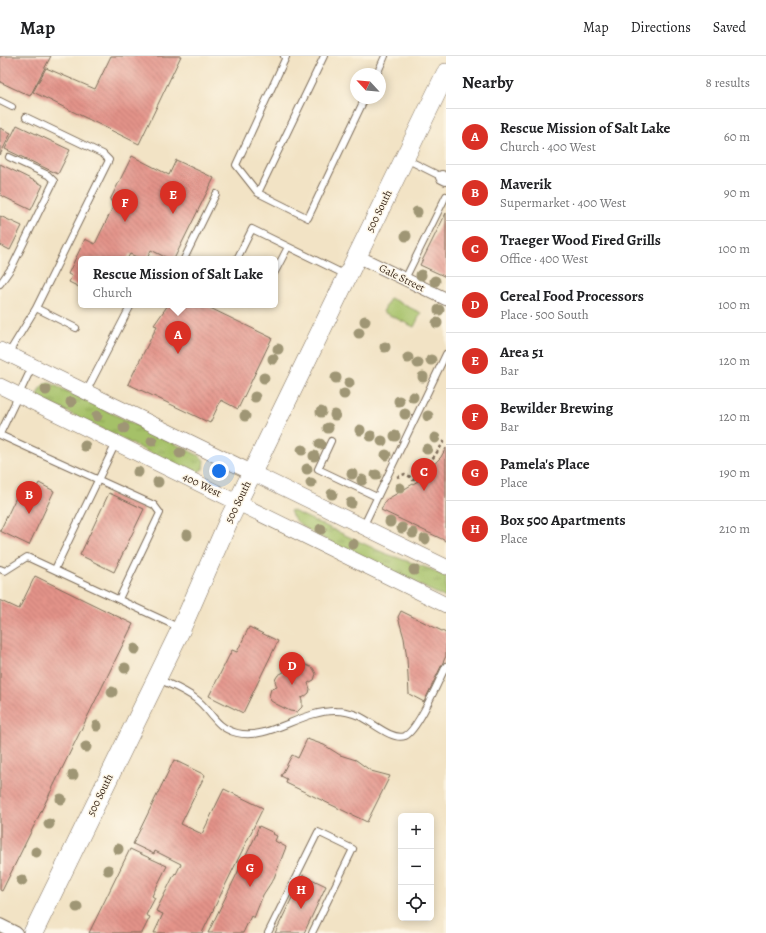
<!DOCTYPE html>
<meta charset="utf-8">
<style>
:root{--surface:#fff;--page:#f2f2f2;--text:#202124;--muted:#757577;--line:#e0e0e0;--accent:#d93025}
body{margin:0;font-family:Alegreya,serif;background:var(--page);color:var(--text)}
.controls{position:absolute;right:12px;bottom:12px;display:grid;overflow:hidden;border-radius:6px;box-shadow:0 2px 10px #0003}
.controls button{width:36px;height:36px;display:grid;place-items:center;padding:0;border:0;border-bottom:1px solid var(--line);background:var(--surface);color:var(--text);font:20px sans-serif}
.compass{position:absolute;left:350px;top:12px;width:36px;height:36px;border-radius:50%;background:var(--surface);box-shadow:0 2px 10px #0003;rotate:296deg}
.you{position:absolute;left:219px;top:415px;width:14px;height:14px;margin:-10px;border:3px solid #fff;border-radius:50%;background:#1a73e8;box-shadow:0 0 0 6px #1a73e833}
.badge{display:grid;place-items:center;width:26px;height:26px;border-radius:50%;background:var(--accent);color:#fff;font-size:13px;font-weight:700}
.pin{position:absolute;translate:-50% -33px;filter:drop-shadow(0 1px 2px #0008)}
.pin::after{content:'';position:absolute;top:21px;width:14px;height:12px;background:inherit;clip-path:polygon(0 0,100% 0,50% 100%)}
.popup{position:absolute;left:78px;top:200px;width:200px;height:52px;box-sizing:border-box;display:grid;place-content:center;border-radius:6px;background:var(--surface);filter:drop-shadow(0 1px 3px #0005);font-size:13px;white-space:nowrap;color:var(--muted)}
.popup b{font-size:15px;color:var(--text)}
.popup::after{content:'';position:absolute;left:50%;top:100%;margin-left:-8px;border:8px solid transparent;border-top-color:var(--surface)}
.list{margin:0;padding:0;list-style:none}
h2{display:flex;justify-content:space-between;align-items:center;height:52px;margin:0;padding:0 16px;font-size:17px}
h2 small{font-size:13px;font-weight:400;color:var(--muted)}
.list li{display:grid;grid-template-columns:26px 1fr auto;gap:12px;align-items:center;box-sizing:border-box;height:56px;padding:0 16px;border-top:1px solid var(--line)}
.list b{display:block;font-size:15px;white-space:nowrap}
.list p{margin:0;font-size:13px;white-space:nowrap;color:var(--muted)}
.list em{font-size:13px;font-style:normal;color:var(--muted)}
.icon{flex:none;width:22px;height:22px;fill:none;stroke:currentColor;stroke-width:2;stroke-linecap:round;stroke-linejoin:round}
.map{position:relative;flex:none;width:446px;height:877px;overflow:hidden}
header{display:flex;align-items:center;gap:24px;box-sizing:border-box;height:56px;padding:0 20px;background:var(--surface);border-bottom:1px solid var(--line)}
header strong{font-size:19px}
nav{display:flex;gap:22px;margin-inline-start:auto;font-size:14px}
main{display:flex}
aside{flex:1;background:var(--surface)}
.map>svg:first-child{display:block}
.grass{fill:url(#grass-tufts);stroke:#707642}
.park{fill:#a5c167;stroke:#707642}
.building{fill:url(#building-back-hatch)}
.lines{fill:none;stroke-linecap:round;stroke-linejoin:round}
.service-casing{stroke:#7b6b58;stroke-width:8}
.minor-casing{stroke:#7b6b58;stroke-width:14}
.tertiary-casing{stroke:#7b6b58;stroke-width:16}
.primary-casing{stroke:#7b6b58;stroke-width:20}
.path{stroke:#7b6b58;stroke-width:2.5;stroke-dasharray:3 3;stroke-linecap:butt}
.service{stroke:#fff;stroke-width:6}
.minor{stroke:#fff;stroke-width:12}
.tertiary{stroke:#fff;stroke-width:15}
.primary{stroke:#fff;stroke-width:19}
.tree{fill:#9f9675}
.labels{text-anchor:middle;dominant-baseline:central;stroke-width:3;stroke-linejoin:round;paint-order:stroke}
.street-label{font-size:11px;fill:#3b2a1e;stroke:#fcf5e5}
</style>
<header>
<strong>Map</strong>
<nav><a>Map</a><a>Directions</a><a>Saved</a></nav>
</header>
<main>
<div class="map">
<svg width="446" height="877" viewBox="0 0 446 877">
<defs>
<pattern id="grass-tufts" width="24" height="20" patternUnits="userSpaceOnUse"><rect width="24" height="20" fill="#a5c167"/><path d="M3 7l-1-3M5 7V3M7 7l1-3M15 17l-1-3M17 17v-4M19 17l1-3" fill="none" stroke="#889d54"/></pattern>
<pattern id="building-back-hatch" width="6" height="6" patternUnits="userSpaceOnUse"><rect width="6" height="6" fill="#e39389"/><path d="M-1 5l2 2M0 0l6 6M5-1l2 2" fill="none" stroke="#b9786f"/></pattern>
</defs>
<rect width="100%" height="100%" fill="#fcf5e5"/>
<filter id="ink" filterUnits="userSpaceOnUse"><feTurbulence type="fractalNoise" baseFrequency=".025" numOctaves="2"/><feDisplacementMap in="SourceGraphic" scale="8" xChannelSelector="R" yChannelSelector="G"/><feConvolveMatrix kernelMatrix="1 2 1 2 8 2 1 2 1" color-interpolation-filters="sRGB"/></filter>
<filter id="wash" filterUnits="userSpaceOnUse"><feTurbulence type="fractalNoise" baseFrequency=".012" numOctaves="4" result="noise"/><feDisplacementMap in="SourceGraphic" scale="16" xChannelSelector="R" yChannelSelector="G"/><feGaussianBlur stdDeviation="0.9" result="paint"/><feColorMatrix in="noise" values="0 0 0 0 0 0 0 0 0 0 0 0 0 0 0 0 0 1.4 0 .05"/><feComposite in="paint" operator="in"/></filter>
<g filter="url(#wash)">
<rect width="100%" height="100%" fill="#f2e3c5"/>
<path class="grass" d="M46 327H50L200 400 204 404 203 413 196 417H191L39 342C37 335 40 331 46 327Z
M291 454 384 497 430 513 446 520V542L320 481C310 475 294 467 290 455Z"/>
<path class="park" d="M390 242 421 257 414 271 383 256Z"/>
<g id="blocks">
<path class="building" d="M0 0H51L30 40 0 26Z
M111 0H181L139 88 33 36 46 12 95 33Z
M17 69 70 94 58 118 5 93Z
M0 72 11 77 0 99Z
M132 100 169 119 176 104 214 122 174 203H169L151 194 147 203H141L130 198 127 203H81V232L69 226 72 220 68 218 85 183 95 188 114 149 110 144Z
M0 108 43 129 31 154 0 139Z
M446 157V221L420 209Z
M0 160 22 170 10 194 0 189Z
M168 249H204L272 282 238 353 221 344 210 367 128 328 157 270 154 269Z
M446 392V485L381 454 386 444 418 425 441 401Z
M39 427 54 435 29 489 0 475 21 431 34 437Z
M109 437 144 453 114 516 80 499Z
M35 520 133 568 2 835 0 834V544L19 553Z
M401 555 446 577V600L424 646 409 638 407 603 404 582 398 561Z
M249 571 278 585 243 657 209 640 232 594 237 596Z
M290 602 313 612 316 618 314 624 308 627 310 633 309 637 304 641 301 642 302 644V651L297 656 290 655 276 648 271 645 269 640 271 633 277 631 275 625 276 622 278 619 284 616 282 611 283 608 285 605Z
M307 683 324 689 340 699 356 704 371 715 390 720 367 766 286 727 287 723 281 720 292 699 298 702Z
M174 704 205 719 181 768 202 778 224 733 263 752 202 877H154L163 858 156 855 175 817 176 818 181 808 155 795 154 798 133 788Z
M259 770 274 777 273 778 277 780 275 785 286 791 274 822 263 839 254 862 251 860 243 877H208L257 777H256Z
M130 793 167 810 152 840 155 842 146 859 150 861 142 877H89Z
M303 819 326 830 304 877H275Z"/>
</g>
</g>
<g filter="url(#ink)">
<use href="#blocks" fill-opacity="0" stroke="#7b6b58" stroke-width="1"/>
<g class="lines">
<g class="service-casing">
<path id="service" d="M324 0 258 137 308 162 365 42
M377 18 385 0
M0 45 12 51
M26 61 103 98 109 104 36 252
M406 103 442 121
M258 137 236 109 286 1 284 0
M184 203 216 138
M237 203 252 173 346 219
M275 216 288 191
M405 223 446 140
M0 228 12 211 54 125 48 119 9 101
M8 298 36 252 76 272
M86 336 131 249
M0 378 32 311
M0 379 154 449 160 457 119 543
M331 385 318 413 377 441
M363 471 446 298
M0 513 5 515 27 501 180 572
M55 513 116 387
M158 623C171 629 185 634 196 643 212 655 214 671 237 677 268 685 302 654 336 655 344 655 352 657 359 660 371 665 392 685 405 680 418 674 439 624 446 610
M268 877 318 776 353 793 312 877"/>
</g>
<g class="minor-casing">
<path id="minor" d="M442 121 446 123
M357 200 446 243
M0 869 16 877"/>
</g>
<g class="tertiary-casing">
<path id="tertiary" d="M0 294 446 511
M0 330 446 549"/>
</g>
<g class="primary-casing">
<path id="primary" d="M33 877 181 573 228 466 446 17"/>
</g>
<path class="path" d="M397 421 405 418 409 420 413 424 431 405 446 383"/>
<use href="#service" class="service"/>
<use href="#minor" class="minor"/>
<use href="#tertiary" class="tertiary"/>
<use href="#primary" class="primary"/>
</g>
<g class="tree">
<circle cx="417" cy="156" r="5.5"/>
<circle cx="406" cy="180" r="5.5"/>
<circle cx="421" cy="219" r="5.5"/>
<circle cx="435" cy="225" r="5.5"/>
<circle cx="439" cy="254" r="5.5"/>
<circle cx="365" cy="265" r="5.5"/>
<circle cx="437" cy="267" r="5.5"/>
<circle cx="359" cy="277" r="5.5"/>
<circle cx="385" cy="291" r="5.5"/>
<circle cx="278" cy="293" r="5.5"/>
<circle cx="408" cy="302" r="5.5"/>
<circle cx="273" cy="303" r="5.5"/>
<circle cx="431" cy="304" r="5.5"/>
<circle cx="418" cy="307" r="5.5"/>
<circle cx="423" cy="321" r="5.5"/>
<circle cx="264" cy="322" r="5.5"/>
<circle cx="336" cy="322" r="5.5"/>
<circle cx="349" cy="327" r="5.5"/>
<circle cx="46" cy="334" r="5.5"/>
<circle cx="344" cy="338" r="5.5"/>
<circle cx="255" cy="341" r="5.5"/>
<circle cx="413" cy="341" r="5.5"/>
<circle cx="399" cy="345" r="5.5"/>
<circle cx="71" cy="346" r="5.5"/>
<circle cx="321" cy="356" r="5.5"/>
<circle cx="405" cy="358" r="5.5"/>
<circle cx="335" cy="359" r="5.5"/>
<circle cx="97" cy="360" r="5.5"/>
<circle cx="245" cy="360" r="5.5"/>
<circle cx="428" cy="360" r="5.5"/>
<circle cx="124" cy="372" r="5.5"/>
<circle cx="328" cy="372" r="5.5"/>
<circle cx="360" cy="374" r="5.5"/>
<circle cx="371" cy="380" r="5.5"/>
<circle cx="395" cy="380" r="5.5"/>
<circle cx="435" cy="382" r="5.5"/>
<circle cx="152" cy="385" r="5.5"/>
<circle cx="382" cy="385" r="5.5"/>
<circle cx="320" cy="388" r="5.5"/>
<circle cx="85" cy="390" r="5.5"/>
<circle cx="427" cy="393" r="5.5"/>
<circle cx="302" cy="394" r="5.5"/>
<circle cx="180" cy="397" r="5.5"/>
<circle cx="386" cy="399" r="5.5"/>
<circle cx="314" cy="400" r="5.5"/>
<circle cx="307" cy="413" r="5.5"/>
<circle cx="138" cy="416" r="5.5"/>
<circle cx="352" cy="418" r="5.5"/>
<circle cx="376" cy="419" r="5.5"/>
<circle cx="362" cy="424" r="5.5"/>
<circle cx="158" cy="426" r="5.5"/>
<circle cx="311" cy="427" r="5.5"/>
<circle cx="400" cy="432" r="5.5"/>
<circle cx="332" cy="438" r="5.5"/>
<circle cx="351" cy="447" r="5.5"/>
<circle cx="390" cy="466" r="5.5"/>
<circle cx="402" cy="472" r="5.5"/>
<circle cx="321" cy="473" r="5.5"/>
<circle cx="413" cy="477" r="5.5"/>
<circle cx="187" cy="479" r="5.5"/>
<circle cx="425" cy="483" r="5.5"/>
<circle cx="353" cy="488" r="5.5"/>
<circle cx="414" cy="514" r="5.5"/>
<circle cx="135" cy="593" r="5.5"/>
<circle cx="125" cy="612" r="5.5"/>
<circle cx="112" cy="636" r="5.5"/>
<circle cx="97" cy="670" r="5.5"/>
<circle cx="86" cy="691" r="5.5"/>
<circle cx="73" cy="719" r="5.5"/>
<circle cx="61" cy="743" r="5.5"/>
<circle cx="49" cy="768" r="5.5"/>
<circle cx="118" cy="793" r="5.5"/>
<circle cx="36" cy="796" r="5.5"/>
<circle cx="108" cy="814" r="5.5"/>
<circle cx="22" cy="824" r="5.5"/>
<circle cx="77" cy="851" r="5.5"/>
</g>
</g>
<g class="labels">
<g class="street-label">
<text transform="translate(379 155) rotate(-64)">500 South</text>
<text transform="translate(402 222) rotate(26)">Gale Street</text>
<text transform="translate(202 429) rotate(26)">400 West</text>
<text transform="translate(238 446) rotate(-64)">500 South</text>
<text transform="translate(100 739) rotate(-64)">500 South</text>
</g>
</g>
</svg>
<div class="controls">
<button>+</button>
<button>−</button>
<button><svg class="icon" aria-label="locate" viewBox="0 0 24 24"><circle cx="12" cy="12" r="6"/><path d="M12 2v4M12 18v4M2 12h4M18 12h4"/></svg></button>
</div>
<svg class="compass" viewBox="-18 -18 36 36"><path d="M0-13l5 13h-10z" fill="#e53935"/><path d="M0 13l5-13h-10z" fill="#757577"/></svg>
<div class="you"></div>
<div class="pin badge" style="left:178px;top:298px">A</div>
<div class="popup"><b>Rescue Mission of Salt Lake</b>Church</div>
<div class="pin badge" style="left:29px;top:458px">B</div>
<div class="pin badge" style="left:424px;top:435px">C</div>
<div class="pin badge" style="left:292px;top:629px">D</div>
<div class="pin badge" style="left:173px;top:158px">E</div>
<div class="pin badge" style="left:125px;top:166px">F</div>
<div class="pin badge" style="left:250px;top:831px">G</div>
<div class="pin badge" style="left:301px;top:853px">H</div>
</div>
<aside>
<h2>Nearby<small>8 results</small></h2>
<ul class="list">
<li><span class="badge">A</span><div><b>Rescue Mission of Salt Lake</b><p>Church · 400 West</p></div><em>60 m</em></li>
<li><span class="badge">B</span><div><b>Maverik</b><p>Supermarket · 400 West</p></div><em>90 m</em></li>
<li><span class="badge">C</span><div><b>Traeger Wood Fired Grills</b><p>Office · 400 West</p></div><em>100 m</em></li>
<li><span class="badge">D</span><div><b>Cereal Food Processors</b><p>Place · 500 South</p></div><em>100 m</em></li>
<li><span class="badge">E</span><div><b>Area 51</b><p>Bar</p></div><em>120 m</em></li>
<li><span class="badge">F</span><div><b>Bewilder Brewing</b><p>Bar</p></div><em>120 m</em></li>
<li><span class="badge">G</span><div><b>Pamela's Place</b><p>Place</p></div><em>190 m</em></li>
<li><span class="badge">H</span><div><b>Box 500 Apartments</b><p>Place</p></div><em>210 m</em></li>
</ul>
</aside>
</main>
